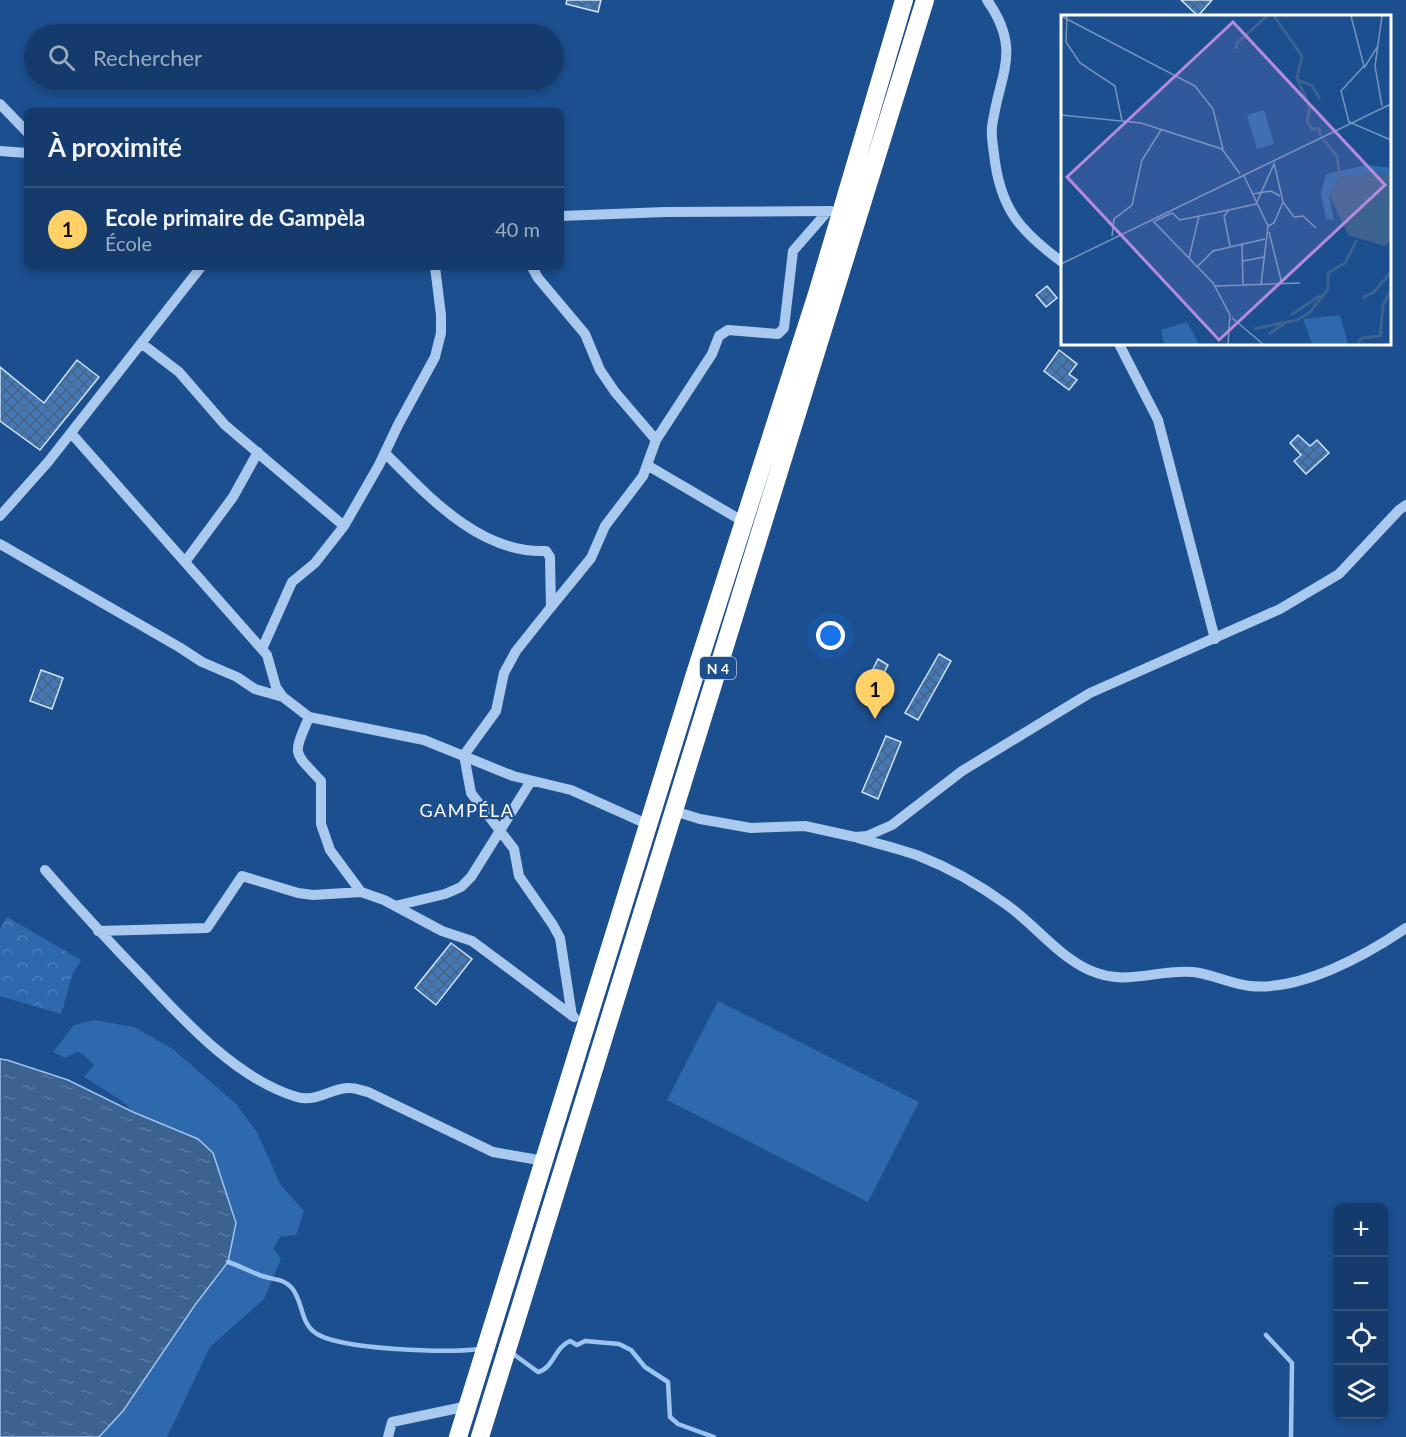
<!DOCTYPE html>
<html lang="fr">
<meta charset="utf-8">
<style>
:root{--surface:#143b6b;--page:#214673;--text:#f1f3f6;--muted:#9dadc1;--line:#33557e;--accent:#ffd166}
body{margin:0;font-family:Lato,sans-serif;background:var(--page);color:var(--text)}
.controls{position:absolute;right:18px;bottom:18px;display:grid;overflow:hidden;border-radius:9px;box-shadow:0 3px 9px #0003}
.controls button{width:54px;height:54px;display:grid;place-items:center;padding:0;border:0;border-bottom:2px solid var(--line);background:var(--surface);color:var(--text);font:30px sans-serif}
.you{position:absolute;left:831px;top:636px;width:21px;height:21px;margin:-15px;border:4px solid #fff;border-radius:50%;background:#1a73e8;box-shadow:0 0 0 9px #1a73e833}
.badge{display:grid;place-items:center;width:39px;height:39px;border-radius:50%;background:var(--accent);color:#111;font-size:20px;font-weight:700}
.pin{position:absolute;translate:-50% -50px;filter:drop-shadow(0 2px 3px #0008)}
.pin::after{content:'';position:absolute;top:32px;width:21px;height:18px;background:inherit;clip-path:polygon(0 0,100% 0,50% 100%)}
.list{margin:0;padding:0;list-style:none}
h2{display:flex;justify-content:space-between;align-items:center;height:78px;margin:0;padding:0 24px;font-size:26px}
h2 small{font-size:20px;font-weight:400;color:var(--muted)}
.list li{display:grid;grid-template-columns:39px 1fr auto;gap:18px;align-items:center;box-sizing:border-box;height:84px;padding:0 24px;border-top:2px solid var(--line)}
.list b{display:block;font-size:22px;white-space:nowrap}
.list p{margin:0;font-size:20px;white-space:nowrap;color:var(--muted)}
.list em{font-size:20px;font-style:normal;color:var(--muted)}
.icon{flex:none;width:33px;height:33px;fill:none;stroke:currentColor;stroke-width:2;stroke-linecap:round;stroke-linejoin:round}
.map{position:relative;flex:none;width:1406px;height:1437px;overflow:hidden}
.search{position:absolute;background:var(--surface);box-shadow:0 3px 9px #0003;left:24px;top:24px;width:540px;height:66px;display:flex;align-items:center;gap:15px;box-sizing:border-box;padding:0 21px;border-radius:33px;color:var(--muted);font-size:22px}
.panel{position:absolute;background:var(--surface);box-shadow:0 3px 9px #0003;left:24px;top:108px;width:540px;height:162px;border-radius:9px}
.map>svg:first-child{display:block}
.green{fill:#2e69ad}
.forest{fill:url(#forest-crowns)}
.water{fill:url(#water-ripples);stroke:#9cc4f0;stroke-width:1.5}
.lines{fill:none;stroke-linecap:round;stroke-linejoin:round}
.stream{stroke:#9cc4f0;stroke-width:4.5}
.building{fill:url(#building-cross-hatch);stroke:#cfe3fa;stroke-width:1.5}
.minor{stroke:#a9c9ee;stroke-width:10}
.highway{stroke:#fff;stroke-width:18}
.labels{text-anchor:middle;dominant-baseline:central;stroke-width:4.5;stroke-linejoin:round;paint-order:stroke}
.shield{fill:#1b4f8f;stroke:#bbcadd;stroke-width:1.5}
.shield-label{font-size:14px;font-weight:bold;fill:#fff}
.quarter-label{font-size:18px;letter-spacing:1.5px;fill:#fff;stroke:#1b4f8f}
.inset-river{fill:none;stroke:#3c6290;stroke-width:3}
.inset-road{fill:none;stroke:#7695bc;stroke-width:1.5}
.view{fill:#b68bdc;fill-opacity:0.15;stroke:#b68bdc;stroke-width:3}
.inset-edge{fill:none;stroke:#fff;stroke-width:3}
</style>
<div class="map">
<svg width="1406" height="1437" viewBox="0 0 1406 1437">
<defs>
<pattern id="forest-crowns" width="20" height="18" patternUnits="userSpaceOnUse" patternTransform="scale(1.5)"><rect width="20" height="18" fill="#2e69ad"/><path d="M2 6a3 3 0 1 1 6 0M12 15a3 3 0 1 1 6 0" fill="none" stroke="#4d80b9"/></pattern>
<pattern id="water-ripples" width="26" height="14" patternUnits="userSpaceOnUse" patternTransform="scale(1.5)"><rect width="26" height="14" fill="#3c6290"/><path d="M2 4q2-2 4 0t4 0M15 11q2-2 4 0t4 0" fill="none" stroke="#597aa1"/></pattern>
<pattern id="building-cross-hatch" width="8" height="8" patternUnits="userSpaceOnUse" patternTransform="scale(1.5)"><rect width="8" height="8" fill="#4478b7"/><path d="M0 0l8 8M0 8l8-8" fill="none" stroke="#486282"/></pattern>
</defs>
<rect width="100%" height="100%" fill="#1b4f8f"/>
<path class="green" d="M718 1001 919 1102 868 1202 667 1100Z
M95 1020 134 1027 174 1050 236 1104 257 1132 280 1184 304 1211 296 1235 280 1237 273 1248 281 1259 264 1299 210 1347 167 1437H99L123 1411 195 1305 228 1262 198 1139 133 1112 122 1101 84 1077 94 1065 83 1054 76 1052 65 1058 53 1052 74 1025Z"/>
<path class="forest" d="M7 917 81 960 73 973 61 1014 0 996V929Z"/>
<path class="water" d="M0 1059 7 1060 68 1080 133 1112 198 1139 213 1153 236 1223 228 1262 195 1305 123 1411 99 1437H0Z"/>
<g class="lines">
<path class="stream" d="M228 1262C240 1266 251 1272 262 1276 274 1280 282 1278 291 1287 304 1301 299 1323 317 1334 344 1350 447 1353 480 1349
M1266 1335 1292 1363 1291 1437
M512 1353 538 1372C553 1369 555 1347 570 1341L577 1345 585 1341 619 1344 631 1350 645 1367 668 1382 670 1417 678 1424 714 1437"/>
</g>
<path class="building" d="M567 0H601L598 12 566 4Z
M1181 0H1212L1198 16Z
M1047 286 1057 298 1046 307 1036 295Z
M1059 350 1077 364 1069 374 1077 380 1069 390 1044 371Z
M77 360 99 377 40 450 0 421V367L44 403Z
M1298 435 1310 446 1317 440 1329 453 1306 474 1294 461 1301 455 1290 443Z
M939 654 951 661 918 720 905 713Z
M878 659 888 665 880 680 870 675Z
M41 670 63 678 52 709 30 701Z
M886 736 901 742 878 799 862 792Z
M451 943 472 959 436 1005 415 988Z"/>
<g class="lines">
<path class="minor" d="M987 0C1023 51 999 74 992 127 991 136 993 146 994 154 1000 209 1020 231 1062 262
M0 104 27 132
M0 151 27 153
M561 216 665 212 831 211
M532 267 538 278 585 334 600 370 615 392 656 440
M141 343 179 372 225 425 344 526
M1119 344 1158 420 1215 639
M71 433 267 655 276 687 283 697 309 717 424 740 513 776 571 790 649 825
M385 453C428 496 480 554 546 551L550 557 551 607 516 651 504 673 496 711 464 755 471 793 514 849 519 876 553 925 560 938 572 1016
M647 465 744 522
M0 516 48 462 201 267
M0 544 179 647 202 662 237 677 255 689 283 697
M185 562 233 497 258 452
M551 607 591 558 605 526 643 476 656 440 712 354 719 336 728 330 778 334 784 328 793 251 827 212
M262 649 292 582 315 563 344 526 379 465 398 425 435 357 441 333V315L435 267
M309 717C293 756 292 750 321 781V824L330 850 361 892
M674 811 700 819 751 828 805 826 855 837 867 836 892 825 962 771 1090 693 1280 609 1339 574 1399 510 1406 505
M858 838C878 844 900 849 919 856 950 868 981 886 1007 905 1035 925 1057 955 1089 970 1127 987 1155 969 1193 972 1212 974 1231 984 1250 986 1301 991 1365 956 1406 928
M45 870C78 908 112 945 147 981 187 1024 239 1080 297 1097 317 1103 332 1087 350 1088 356 1088 362 1091 368 1092L493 1152 544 1161
M395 906 445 894 461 887 471 877 531 781
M98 931 207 928 242 876 298 893 313 895 361 892 384 900 442 931 472 941 574 1017
M388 1437 392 1422 468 1406"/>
<path class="highway" d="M458 1437 695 674 817 294 904 0
M480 1437 925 0"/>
</g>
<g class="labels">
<rect class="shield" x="700" y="657" width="36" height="22" rx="4.5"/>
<g class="shield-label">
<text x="718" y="668">N 4</text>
</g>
<g class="quarter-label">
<text x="467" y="810">GAMPÉLA</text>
</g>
</g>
<g transform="translate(1061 15)">
<rect width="330" height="330" fill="#1b4f8f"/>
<path d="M203 95 213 129 196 134 186 100ZM306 150 330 153V158L279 162 268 179 273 205 265 204 260 178 265 159ZM279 300 287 329H251L242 304Z" fill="#2e69ad"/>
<path d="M126 307 138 329H103L100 315Z" fill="#2e69ad"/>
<path d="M307 158H330V226L323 231 287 220 268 179 279 162Z" fill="#3c6290"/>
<path class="inset-river" d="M213 1 241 41 236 63 249 93 246 106 251 114H258L260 121M175 34 176 28 206 1M238 65 251 71 259 84M263 125 276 141 279 162M301 283 313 277 330 257M230 300 260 280M193 314 236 305 249 297 267 274V258L284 248 296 225M208 319 224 308M297 328 301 323 319 321 322 290 330 275"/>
<path class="inset-road" d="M0 1 134 71 152 94 162 134M6 1 5 27 19 48 54 71 61 106 80 108 161 134 179 159M290 1 303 51 280 76 288 107 330 125M303 53 317 31M321 91 314 51 321 1M0 100 60 106M213 148 222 187 233 202 242 201 255 213M183 161 207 211 200 270M191 179 210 176 219 181M92 206 152 268 169 300 167 329M94 206 111 198 119 205 168 195M207 211 213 208 222 187M208 217 221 269M51 221 53 204 71 190 81 145 100 115M181 228 182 271M169 231 163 201 168 195 195 189 213 149M128 243 138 201M182 246 203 242M0 249 330 89M137 251 152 236 204 224M154 271 239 268M171 303 202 329"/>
<path class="view" d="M172 7 324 170 158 325 6 162Z"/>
<rect width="330" height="330" class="inset-edge"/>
</g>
</svg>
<div class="controls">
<button>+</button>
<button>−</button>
<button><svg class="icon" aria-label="locate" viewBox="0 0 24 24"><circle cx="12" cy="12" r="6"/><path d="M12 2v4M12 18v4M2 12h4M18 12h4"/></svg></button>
<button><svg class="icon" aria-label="layers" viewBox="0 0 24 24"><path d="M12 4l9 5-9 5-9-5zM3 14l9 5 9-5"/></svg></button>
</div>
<div class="you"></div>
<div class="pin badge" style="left:875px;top:719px">1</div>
<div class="search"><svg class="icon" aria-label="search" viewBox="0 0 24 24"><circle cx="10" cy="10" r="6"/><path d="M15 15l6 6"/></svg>Rechercher</div>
<section class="panel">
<h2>À proximité<small></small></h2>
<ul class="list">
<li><span class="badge">1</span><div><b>Ecole primaire de Gampèla</b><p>École</p></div><em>40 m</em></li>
</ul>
</section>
</div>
